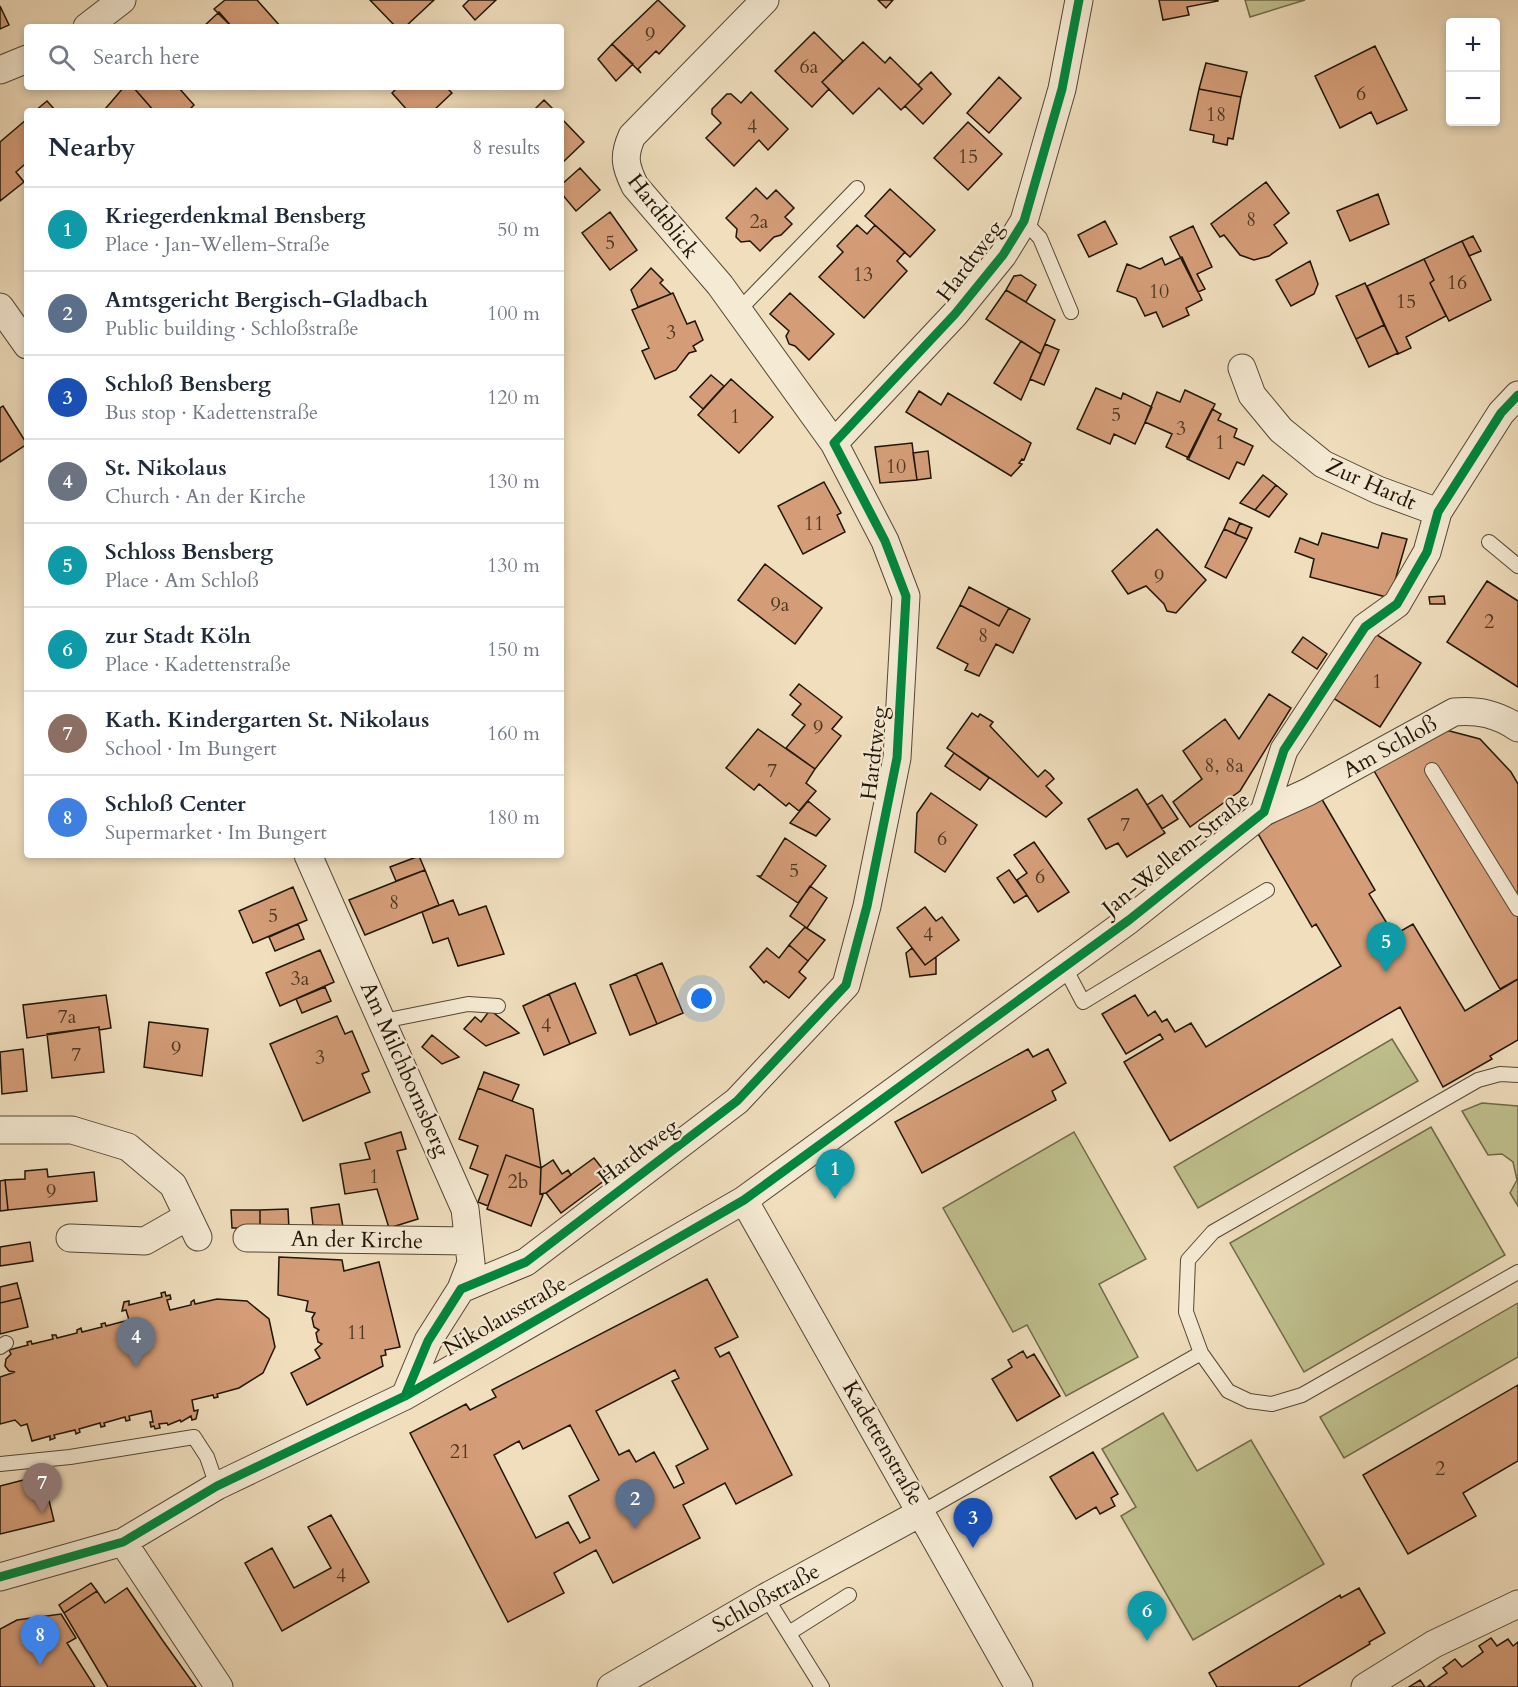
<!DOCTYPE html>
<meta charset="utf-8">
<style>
:root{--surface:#fff;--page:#f6f6f7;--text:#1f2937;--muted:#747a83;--line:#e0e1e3;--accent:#8f2418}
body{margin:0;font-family:Cardo,serif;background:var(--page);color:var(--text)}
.controls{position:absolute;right:18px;top:18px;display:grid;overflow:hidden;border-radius:6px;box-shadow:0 3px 9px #0003}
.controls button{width:54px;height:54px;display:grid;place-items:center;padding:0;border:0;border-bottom:2px solid var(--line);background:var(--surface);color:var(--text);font:30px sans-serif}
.you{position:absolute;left:702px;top:999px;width:21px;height:21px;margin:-15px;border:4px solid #fff;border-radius:50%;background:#1a73e8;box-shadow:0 0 0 9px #1a73e833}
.badge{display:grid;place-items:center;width:39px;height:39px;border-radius:50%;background:var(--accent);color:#fff;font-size:20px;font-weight:700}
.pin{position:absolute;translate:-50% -50px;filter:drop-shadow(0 2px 3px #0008)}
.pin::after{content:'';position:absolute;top:32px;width:21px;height:18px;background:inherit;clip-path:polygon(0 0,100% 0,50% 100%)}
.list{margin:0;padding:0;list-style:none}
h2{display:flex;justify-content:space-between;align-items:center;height:78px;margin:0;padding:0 24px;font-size:26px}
h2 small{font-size:20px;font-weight:400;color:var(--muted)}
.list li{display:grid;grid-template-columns:39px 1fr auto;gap:18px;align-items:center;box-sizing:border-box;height:84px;padding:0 24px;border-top:2px solid var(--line)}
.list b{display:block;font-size:22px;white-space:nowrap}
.list p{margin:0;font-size:20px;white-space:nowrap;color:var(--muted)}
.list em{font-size:20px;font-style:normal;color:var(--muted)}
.icon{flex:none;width:33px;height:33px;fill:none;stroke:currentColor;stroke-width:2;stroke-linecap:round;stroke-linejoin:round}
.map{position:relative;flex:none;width:1518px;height:1687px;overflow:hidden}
.search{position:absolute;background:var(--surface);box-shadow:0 3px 9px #0003;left:24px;top:24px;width:540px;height:66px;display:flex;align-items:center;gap:15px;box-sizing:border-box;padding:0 21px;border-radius:6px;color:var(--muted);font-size:22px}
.panel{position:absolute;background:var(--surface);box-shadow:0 3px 9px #0003;left:24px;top:108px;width:540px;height:750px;border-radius:6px}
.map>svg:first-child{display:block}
.green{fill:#bfc08d;stroke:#706a4a;stroke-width:1.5}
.building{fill:#d49d78;stroke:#201507;stroke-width:1.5;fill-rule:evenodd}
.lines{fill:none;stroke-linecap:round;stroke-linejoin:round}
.service-casing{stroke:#544734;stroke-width:16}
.minor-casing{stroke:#544734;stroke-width:29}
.service{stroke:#f5ead4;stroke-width:14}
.minor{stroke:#f5ead4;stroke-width:27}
.cycleway-casing{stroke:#f5ead4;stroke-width:13}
.cycleway{stroke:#00873e;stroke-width:9}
.labels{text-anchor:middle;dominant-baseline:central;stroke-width:4.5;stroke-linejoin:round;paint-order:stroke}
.number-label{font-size:20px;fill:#4d3723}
.street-label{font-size:22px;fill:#201507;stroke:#f5ead4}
</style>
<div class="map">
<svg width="1518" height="1687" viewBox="0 0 1518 1687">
<rect width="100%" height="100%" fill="#f0debd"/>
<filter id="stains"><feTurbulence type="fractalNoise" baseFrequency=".00333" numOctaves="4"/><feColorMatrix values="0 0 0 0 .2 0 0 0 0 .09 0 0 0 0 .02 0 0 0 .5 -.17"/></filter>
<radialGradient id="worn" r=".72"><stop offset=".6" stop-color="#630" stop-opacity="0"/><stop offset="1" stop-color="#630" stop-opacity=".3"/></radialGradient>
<path class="green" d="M1245 0H1305L1250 17Z
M1392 1039 1418 1081 1198 1208 1174 1167Z
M1482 1103 1518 1106V1206L1510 1193 1517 1180 1513 1162 1502 1154 1488 1155 1462 1111Z
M1431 1127 1505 1255 1304 1372 1230 1243Z
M1074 1132 1146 1259 1099 1284 1138 1357 1066 1396 1027 1325 1013 1332 943 1208Z
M1518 1303V1357L1344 1458 1320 1417Z
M1163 1413 1197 1471 1251 1440 1324 1564 1193 1640 1121 1516 1136 1507 1102 1449Z"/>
<path class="building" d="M225 0H257L281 27H232L214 9Z
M370 0H434L405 27H396Z
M469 0H496L475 20 463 6Z
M658 0 685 26 659 54 656 51 638 69 641 73 612 44Z
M878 0H893L886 8Z
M1159 0H1218V1L1187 7 1189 15 1163 20Z
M0 6 9 25 0 29Z
M219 12 232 27H203L218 13Z
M814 32 843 61 822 82 829 89 812 107 775 71Z
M863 42 885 63 890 57 922 89 901 110 879 88 853 114 822 82Z
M612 44 633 64 616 81 598 59Z
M1375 46 1407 110 1377 124 1371 112 1340 128 1315 76Z
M1206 63 1247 72 1241 97 1199 89Z
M931 72 951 94 923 124 905 106 922 89 918 85Z
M999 77 1021 98 989 133 967 113Z
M124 87H133L154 111H109L106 108Z
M133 87H178L194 105 188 111H154Z
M398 87H446L452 93 433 111H408L392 93Z
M1199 89 1241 97 1233 139 1228 138 1227 145 1213 142 1214 135 1190 130Z
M751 92 788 129 768 150 759 140 734 166 706 138 721 123 712 114V109L727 94H731L741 103Z
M544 100 555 111H533Z
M47 101 56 111H35Z
M561 118 584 142 561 164Z
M27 119V168L24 165 16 172 24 182 0 201V142Z
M968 122 1002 154 968 190 934 158Z
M580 168 600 190 576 211 561 193V185Z
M1266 182 1289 213 1274 225 1287 243 1269 256 1254 260 1240 255 1224 235 1220 237 1211 224Z
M756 188 767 199 776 190 794 208 785 217 792 224 781 235 774 237 760 251 750 241 741 242 736 237 737 229 726 218Z
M890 189 935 230 910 257 865 216Z
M1378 194 1389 224 1350 241 1337 211Z
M610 212 637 250 610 270 582 233Z
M1105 221 1117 244 1089 257 1078 235Z
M857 225 867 234 875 225 905 252 897 261 907 271 864 318 819 277 843 252 837 246Z
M1193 226 1212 267 1197 274 1205 289 1198 292 1170 237Z
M1473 236 1481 251 1469 256 1462 241Z
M1462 241 1491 300 1449 321 1430 283 1434 280 1424 259Z
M1182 257 1202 300 1186 308 1189 315 1163 327 1156 312 1145 316 1136 298 1117 291 1127 264 1140 269 1162 258 1165 265Z
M1424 259 1434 280 1430 283 1446 316 1406 337 1411 348 1398 354 1367 286Z
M1310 261 1318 284 1314 294 1291 306 1276 280Z
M651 268 663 280 660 283 671 294 638 307 631 290Z
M1021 275 1036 285 1026 302 1006 290 1014 276Z
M1365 283 1384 325 1356 339 1336 296Z
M1006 290 1055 320 1041 354 986 319Z
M673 293 687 324 695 321 703 340 693 346 696 351 689 353 676 370 655 379 642 351 649 348 632 310Z
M790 293 834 334 809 360 795 346 789 344 786 336 789 331 770 314Z
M1384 325 1398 353 1369 367 1356 339Z
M1021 341 1041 354 1021 400 994 383Z
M1045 344 1059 350 1044 385 1030 379Z
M711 375 724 386 703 409 690 397Z
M731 379 773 417 739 453 698 415Z
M1096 388 1121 399 1123 393 1152 407 1135 444 1114 434 1110 444 1077 429Z
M1185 390 1215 404 1189 458 1166 447 1172 434 1145 422 1157 392 1180 402Z
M919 391 941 405 948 393 1031 443 1024 460 1022 459 1019 463 1022 464 1011 476 906 412Z
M3 406 27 444 0 462V408Z
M1212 409 1221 414 1218 420 1237 429 1234 437 1253 446 1244 465 1237 462 1229 479 1187 459Z
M912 443 917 480 880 483 875 447Z
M928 451 931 478 917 480 913 453Z
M1263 475 1276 485 1255 510 1240 503Z
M824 482 841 513 837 515 845 532 803 554 778 506Z
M1276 485 1287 494 1269 517 1255 510Z
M1229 518 1240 523 1235 534 1224 529Z
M1240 523 1252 528 1247 539 1235 534Z
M1157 529 1206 580 1176 613 1167 611 1164 604 1146 586 1128 594 1112 571Z
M1224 529 1247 539 1226 578 1205 567Z
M1322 533 1378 548 1382 533 1407 539 1390 598 1310 577 1314 559 1295 552 1300 538 1318 545Z
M765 564 822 608 795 644 738 600Z
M1487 581 1518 601V687L1447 642Z
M969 587 1009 608 999 626 960 605Z
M1444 596 1445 604H1430L1429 597Z
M960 605 999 626 1009 608 1030 619 1013 653 996 644 979 676 965 670 968 664 937 648Z
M1374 633 1421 663 1380 727 1333 698Z
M1303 637 1327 654 1317 669 1292 652Z
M799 684 842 717 832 729 841 736 815 769 786 748 805 725 792 715 801 704 790 695Z
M1269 694 1291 708 1240 791 1190 827 1173 802 1202 779 1183 751 1225 719 1239 739Z
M972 713 978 717 980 714 993 722 990 726 1038 777 1045 770 1050 774 1054 779 1046 786 1062 803 1046 817 947 748Z
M758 729 815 769 806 783 816 791 799 811 789 803 786 806 759 784 754 790 726 768Z
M1442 729 1480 739 1511 772 1518 784V979L1500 989 1373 769Z
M954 753 989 778 980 790 945 766Z
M1137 789 1165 833 1127 857 1118 843 1106 849 1088 819Z
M931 793 977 825 945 872 915 852 917 813Z
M1162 795 1178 819 1162 829 1147 805Z
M1320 796 1375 890 1369 894 1394 935 1413 924 1465 1011 1518 979V1040L1490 1056 1492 1059 1443 1087 1400 1007 1170 1141 1124 1062 1163 1039 1160 1034 1126 1054 1102 1014 1135 995 1148 1016 1155 1011 1162 1022 1167 1019 1175 1032 1191 1023 1206 1047 1341 966 1316 924 1312 927 1257 832Z
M808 801 830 819 816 836 790 823Z
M785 838 826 866 798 903 758 876H761Z
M1034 842 1069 892 1038 912 1017 880 1027 873 1014 855Z
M419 856 425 870 396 881 390 867Z
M425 870 439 905 365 935 349 900Z
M1009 870 1027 895 1014 903 997 878Z
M810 886 827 898 807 928 790 916Z
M293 887 307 920 253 943 239 911Z
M453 900 459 915 486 906 504 954 458 966 448 938 433 943 422 912Z
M925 907 936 921 942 917 959 940 925 965 897 928Z
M298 924 304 939 275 951 269 937Z
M805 927 825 940 808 961 789 945Z
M789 945 808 961 799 972 806 978 789 998 766 981 764 983 750 967 767 948 779 958Z
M912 948 925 965 936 957V974L910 977 906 953Z
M320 950 334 982 280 1006 266 973Z
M662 963 683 1013 657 1024 636 974Z
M636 974 657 1024 630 1035 610 985Z
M575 983 596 1033 570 1044 549 994Z
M325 987 331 1001 302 1013 296 999Z
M549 994 570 1044 544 1055 523 1006Z
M106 995 111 1028 99 1030V1027L27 1038 23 1005Z
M490 1010 519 1033 486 1046 464 1029 475 1017 481 1022Z
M337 1016 345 1034 352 1031 369 1071 362 1074 370 1092 303 1121 270 1044Z
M149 1022 208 1029 202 1076 144 1067Z
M99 1027 104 1072 52 1078 47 1034Z
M432 1035 459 1057 442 1064 422 1047Z
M23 1049 27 1091 2 1094 0 1052Z
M1028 1049 1033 1057 1048 1049 1066 1083 1052 1091 1056 1100 922 1173 895 1122Z
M484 1072 519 1085 512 1101 478 1088Z
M478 1088 533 1109 541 1168 506 1155 488 1206 478 1202 488 1175 470 1168 478 1146 459 1139Z
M401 1132 406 1149 397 1151 418 1219 389 1228 377 1189 345 1194 340 1164 370 1159 365 1143Z
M506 1155 541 1168 540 1194 543 1195 531 1226 487 1209Z
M594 1158 609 1177 561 1213 546 1193Z
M553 1160 562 1174 568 1170 571 1175 546 1193 540 1194 541 1168Z
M47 1169 48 1177 94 1172 97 1201 8 1210 5 1180 25 1179V1171Z
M5 1180 8 1210 0 1211V1181Z
M339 1204 343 1227 313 1225 311 1208Z
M288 1209 289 1229 260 1228V1210Z
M231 1210H260V1228H232Z
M30 1242 33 1261 0 1266V1247Z
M279 1257 342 1260 344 1271 379 1262 400 1347 385 1350 386 1355 381 1356 383 1366 307 1405 291 1373 320 1358 315 1350 322 1344 318 1342 316 1333 319 1330 314 1327 312 1318 315 1313 306 1311 308 1301 278 1295Z
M707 1279 738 1337 715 1348 720 1357 729 1352 792 1475 736 1504 725 1483 683 1505 700 1538 613 1583 596 1550 554 1573 564 1593 508 1622 410 1433 466 1404 470 1410 496 1397 492 1390ZM675 1370 679 1378 672 1381 708 1449 676 1466 684 1483 674 1488 654 1452 636 1462 629 1450 619 1455 596 1411ZM570 1425 599 1480 569 1496 590 1538 580 1543 568 1522 536 1538 494 1455 519 1441 523 1449Z
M17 1283 21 1298 0 1303V1287Z
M165 1292 166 1296 170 1295 171 1299 167 1300 170 1310 191 1305V1302L194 1300 195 1304 217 1299 247 1301 269 1319 275 1347 263 1373 239 1388 217 1394 218 1397 214 1398 213 1395 192 1400 194 1411 198 1410 196 1419 192 1420 191 1416 181 1422 180 1420 168 1425 167 1423 159 1424 160 1428 155 1429 154 1426 151 1427 150 1422H153L151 1411 129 1416 130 1420 126 1421 125 1417 104 1423 105 1426 101 1427 100 1423 79 1429 80 1432 76 1434 75 1430 54 1435 55 1438 50 1440V1436L32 1441 27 1424 21 1426 15 1420 0 1424V1377L15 1372 9 1371 5 1366 6 1359 11 1354 9 1350 28 1345 27 1342 31 1341 32 1344 53 1339 52 1335H56L57 1338 77 1333V1330L81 1328 82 1332 102 1327 101 1324 105 1323 106 1326 129 1320 126 1310 122 1311 124 1302 129 1301V1305L162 1297 161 1293Z
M21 1298 28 1327 0 1334V1303Z
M1023 1351 1027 1358 1034 1354 1060 1396 1017 1421 992 1379 1012 1367 1008 1360Z
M1518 1385V1461L1463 1493 1476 1516 1408 1554 1363 1475Z
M1093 1452 1118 1494 1111 1498 1115 1506 1100 1514 1096 1507 1076 1519 1050 1477Z
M43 1475 54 1521 0 1534V1486Z
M331 1515 369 1582 282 1631 245 1563 272 1548 294 1588 331 1568 308 1527Z
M91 1583 97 1591 64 1613 59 1605Z
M127 1588 163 1641 196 1687H108L64 1613 97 1591 105 1603Z
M1359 1588 1385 1633 1369 1642 1370 1644 1298 1687H1217L1209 1673 1340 1595 1341 1598Z
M61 1614 76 1638 67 1643 95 1687H0V1629L17 1620Z
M1491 1638 1497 1646 1508 1639 1513 1646 1518 1642V1687H1427L1447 1673 1443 1668 1455 1659 1462 1667 1483 1652 1479 1646Z
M1420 1680 1425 1687H1409Z"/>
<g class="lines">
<g class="service-casing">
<path id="service" d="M1024 221 1040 238 1071 312
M738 311 857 188
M1489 542 1518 566
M1432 770 1518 909
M1064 966 1083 1002 1267 890
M383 1021 468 1004 498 1006
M1518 1075 1500 1074 1478 1080 1213 1232 1188 1260 1186 1312 1201 1353 1228 1391 1249 1401 1272 1404 1302 1395 1518 1272
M0 1347 6 1343
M0 1464 70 1457 194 1437 207 1457 217 1486
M922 1512 1201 1353
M766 1597 822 1687
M789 1633 849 1595"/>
</g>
<g class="minor-casing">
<path id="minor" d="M765 0 632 136C623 156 625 166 635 186L720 285 834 443
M87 27 122 0
M0 70 27 59
M0 307 27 345
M1242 368 1252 395 1281 430 1323 464 1378 490 1438 512
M1264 812 1308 792 1454 712C1479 710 1497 714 1518 728
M308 855 465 1209 471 1263 461 1289
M0 1130H72L128 1147 173 1185 198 1237
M744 1200 1019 1687
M70 1238 145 1241 187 1217
M247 1238 468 1241
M405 1396 428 1341 461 1289 526 1262 737 1101 846 985 867 906 897 758 906 596 885 541 834 443 955 314 1003 255 1024 221 1062 89 1079 0
M123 1542 219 1687
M0 1577 123 1542 217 1486 405 1396 744 1200 1129 920 1264 812 1284 750 1365 627 1397 604 1427 552 1438 512 1501 413 1518 395
M611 1687 766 1597 922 1512
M1365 1687 1434 1644 1518 1604"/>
</g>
<use href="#service" class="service"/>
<use href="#minor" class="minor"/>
<g class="cycleway-casing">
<path id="cycleway" d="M405 1396 428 1341 461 1289 526 1262 737 1101 846 985 867 906 897 758 906 596 885 541 834 443 955 314 1003 255 1024 221 1062 89 1079 0
M0 1577 123 1542 217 1486 405 1396 744 1200 1129 920 1264 812 1284 750 1365 627 1397 604 1427 552 1438 512 1501 413 1518 395"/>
</g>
<use href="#cycleway" class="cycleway"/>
</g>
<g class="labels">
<g class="number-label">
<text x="650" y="34">9</text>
<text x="809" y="66">6a</text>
<text x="1361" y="93">6</text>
<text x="1216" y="114">18</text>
<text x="752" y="126">4</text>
<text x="968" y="156">15</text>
<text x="1251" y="219">8</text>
<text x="759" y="221">2a</text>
<text x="610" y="242">5</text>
<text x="863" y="274">13</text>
<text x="1457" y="282">16</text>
<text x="1159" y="291">10</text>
<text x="1406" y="301">15</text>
<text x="671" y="332">3</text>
<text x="1116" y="414">5</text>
<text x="735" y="416">1</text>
<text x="1181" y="428">3</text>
<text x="1220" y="442">1</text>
<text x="896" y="466">10</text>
<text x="814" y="523">11</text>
<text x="1159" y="576">9</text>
<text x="780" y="604">9a</text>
<text x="1489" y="621">2</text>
<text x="983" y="635">8</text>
<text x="1377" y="681">1</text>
<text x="818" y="727">9</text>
<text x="1224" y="765">8, 8a</text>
<text x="772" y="770">7</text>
<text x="1125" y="824">7</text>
<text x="942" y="838">6</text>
<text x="794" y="870">5</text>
<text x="1040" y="876">6</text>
<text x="394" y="902">8</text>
<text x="273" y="915">5</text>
<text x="928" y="934">4</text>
<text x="300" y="978">3a</text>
<text x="67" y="1016">7a</text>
<text x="546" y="1025">4</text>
<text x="176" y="1048">9</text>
<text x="76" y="1054">7</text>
<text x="320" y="1057">3</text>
<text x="374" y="1176">1</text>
<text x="518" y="1181">2b</text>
<text x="51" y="1191">9</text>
<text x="357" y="1332">11</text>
<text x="460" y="1451">21</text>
<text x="1440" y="1468">2</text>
<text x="341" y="1575">4</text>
</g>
<g class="street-label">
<text transform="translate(663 216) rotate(52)">Hardtblick</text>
<text transform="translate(970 261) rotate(-53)">Hardtweg</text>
<text transform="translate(1371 484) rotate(24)">Zur Hardt</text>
<text transform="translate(1390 747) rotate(-29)">Am Schloß</text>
<text transform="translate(874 753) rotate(-83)">Hardtweg</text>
<text transform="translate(1176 854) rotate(-39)">Jan-Wellem-Straße</text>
<text transform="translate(405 1069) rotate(66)">Am Milchbornsberg</text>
<text transform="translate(638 1152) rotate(-37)">Hardtweg</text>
<text transform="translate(357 1240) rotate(1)">An der Kirche</text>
<text transform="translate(505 1316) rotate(-30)">Nikolausstraße</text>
<text transform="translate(883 1443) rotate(60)">Kadettenstraße</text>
<text transform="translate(766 1598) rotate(-29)">Schloßstraße</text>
</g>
</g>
<rect width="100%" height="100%" filter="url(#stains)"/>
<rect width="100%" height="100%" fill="url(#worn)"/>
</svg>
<div class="controls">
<button>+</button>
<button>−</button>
</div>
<div class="you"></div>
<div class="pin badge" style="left:835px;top:1199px;background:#0f9aa8">1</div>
<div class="pin badge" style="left:635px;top:1529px;background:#5c6f8a">2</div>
<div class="pin badge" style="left:973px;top:1548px;background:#1a4fb4">3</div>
<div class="pin badge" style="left:136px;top:1367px;background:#6b7280">4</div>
<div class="pin badge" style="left:1386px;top:972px;background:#0f9aa8">5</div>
<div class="pin badge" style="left:1147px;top:1641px;background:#0f9aa8">6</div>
<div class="pin badge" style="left:42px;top:1513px;background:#8d6e63">7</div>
<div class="pin badge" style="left:40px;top:1665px;background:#3f7fe0">8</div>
<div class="search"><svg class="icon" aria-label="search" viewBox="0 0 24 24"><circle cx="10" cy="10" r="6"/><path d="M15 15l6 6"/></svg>Search here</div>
<section class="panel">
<h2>Nearby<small>8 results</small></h2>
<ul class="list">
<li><span class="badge" style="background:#0f9aa8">1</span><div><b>Kriegerdenkmal Bensberg</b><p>Place · Jan-Wellem-Straße</p></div><em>50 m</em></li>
<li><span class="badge" style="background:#5c6f8a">2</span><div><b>Amtsgericht Bergisch-Gladbach</b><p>Public building · Schloßstraße</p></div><em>100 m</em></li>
<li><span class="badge" style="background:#1a4fb4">3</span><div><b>Schloß Bensberg</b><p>Bus stop · Kadettenstraße</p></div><em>120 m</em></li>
<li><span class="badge" style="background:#6b7280">4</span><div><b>St. Nikolaus</b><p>Church · An der Kirche</p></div><em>130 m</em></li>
<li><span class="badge" style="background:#0f9aa8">5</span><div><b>Schloss Bensberg</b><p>Place · Am Schloß</p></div><em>130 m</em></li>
<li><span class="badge" style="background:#0f9aa8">6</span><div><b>zur Stadt Köln</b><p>Place · Kadettenstraße</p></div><em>150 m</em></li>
<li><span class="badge" style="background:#8d6e63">7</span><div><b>Kath. Kindergarten St. Nikolaus</b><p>School · Im Bungert</p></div><em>160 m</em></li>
<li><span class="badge" style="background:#3f7fe0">8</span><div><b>Schloß Center</b><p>Supermarket · Im Bungert</p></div><em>180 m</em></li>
</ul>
</section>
</div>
